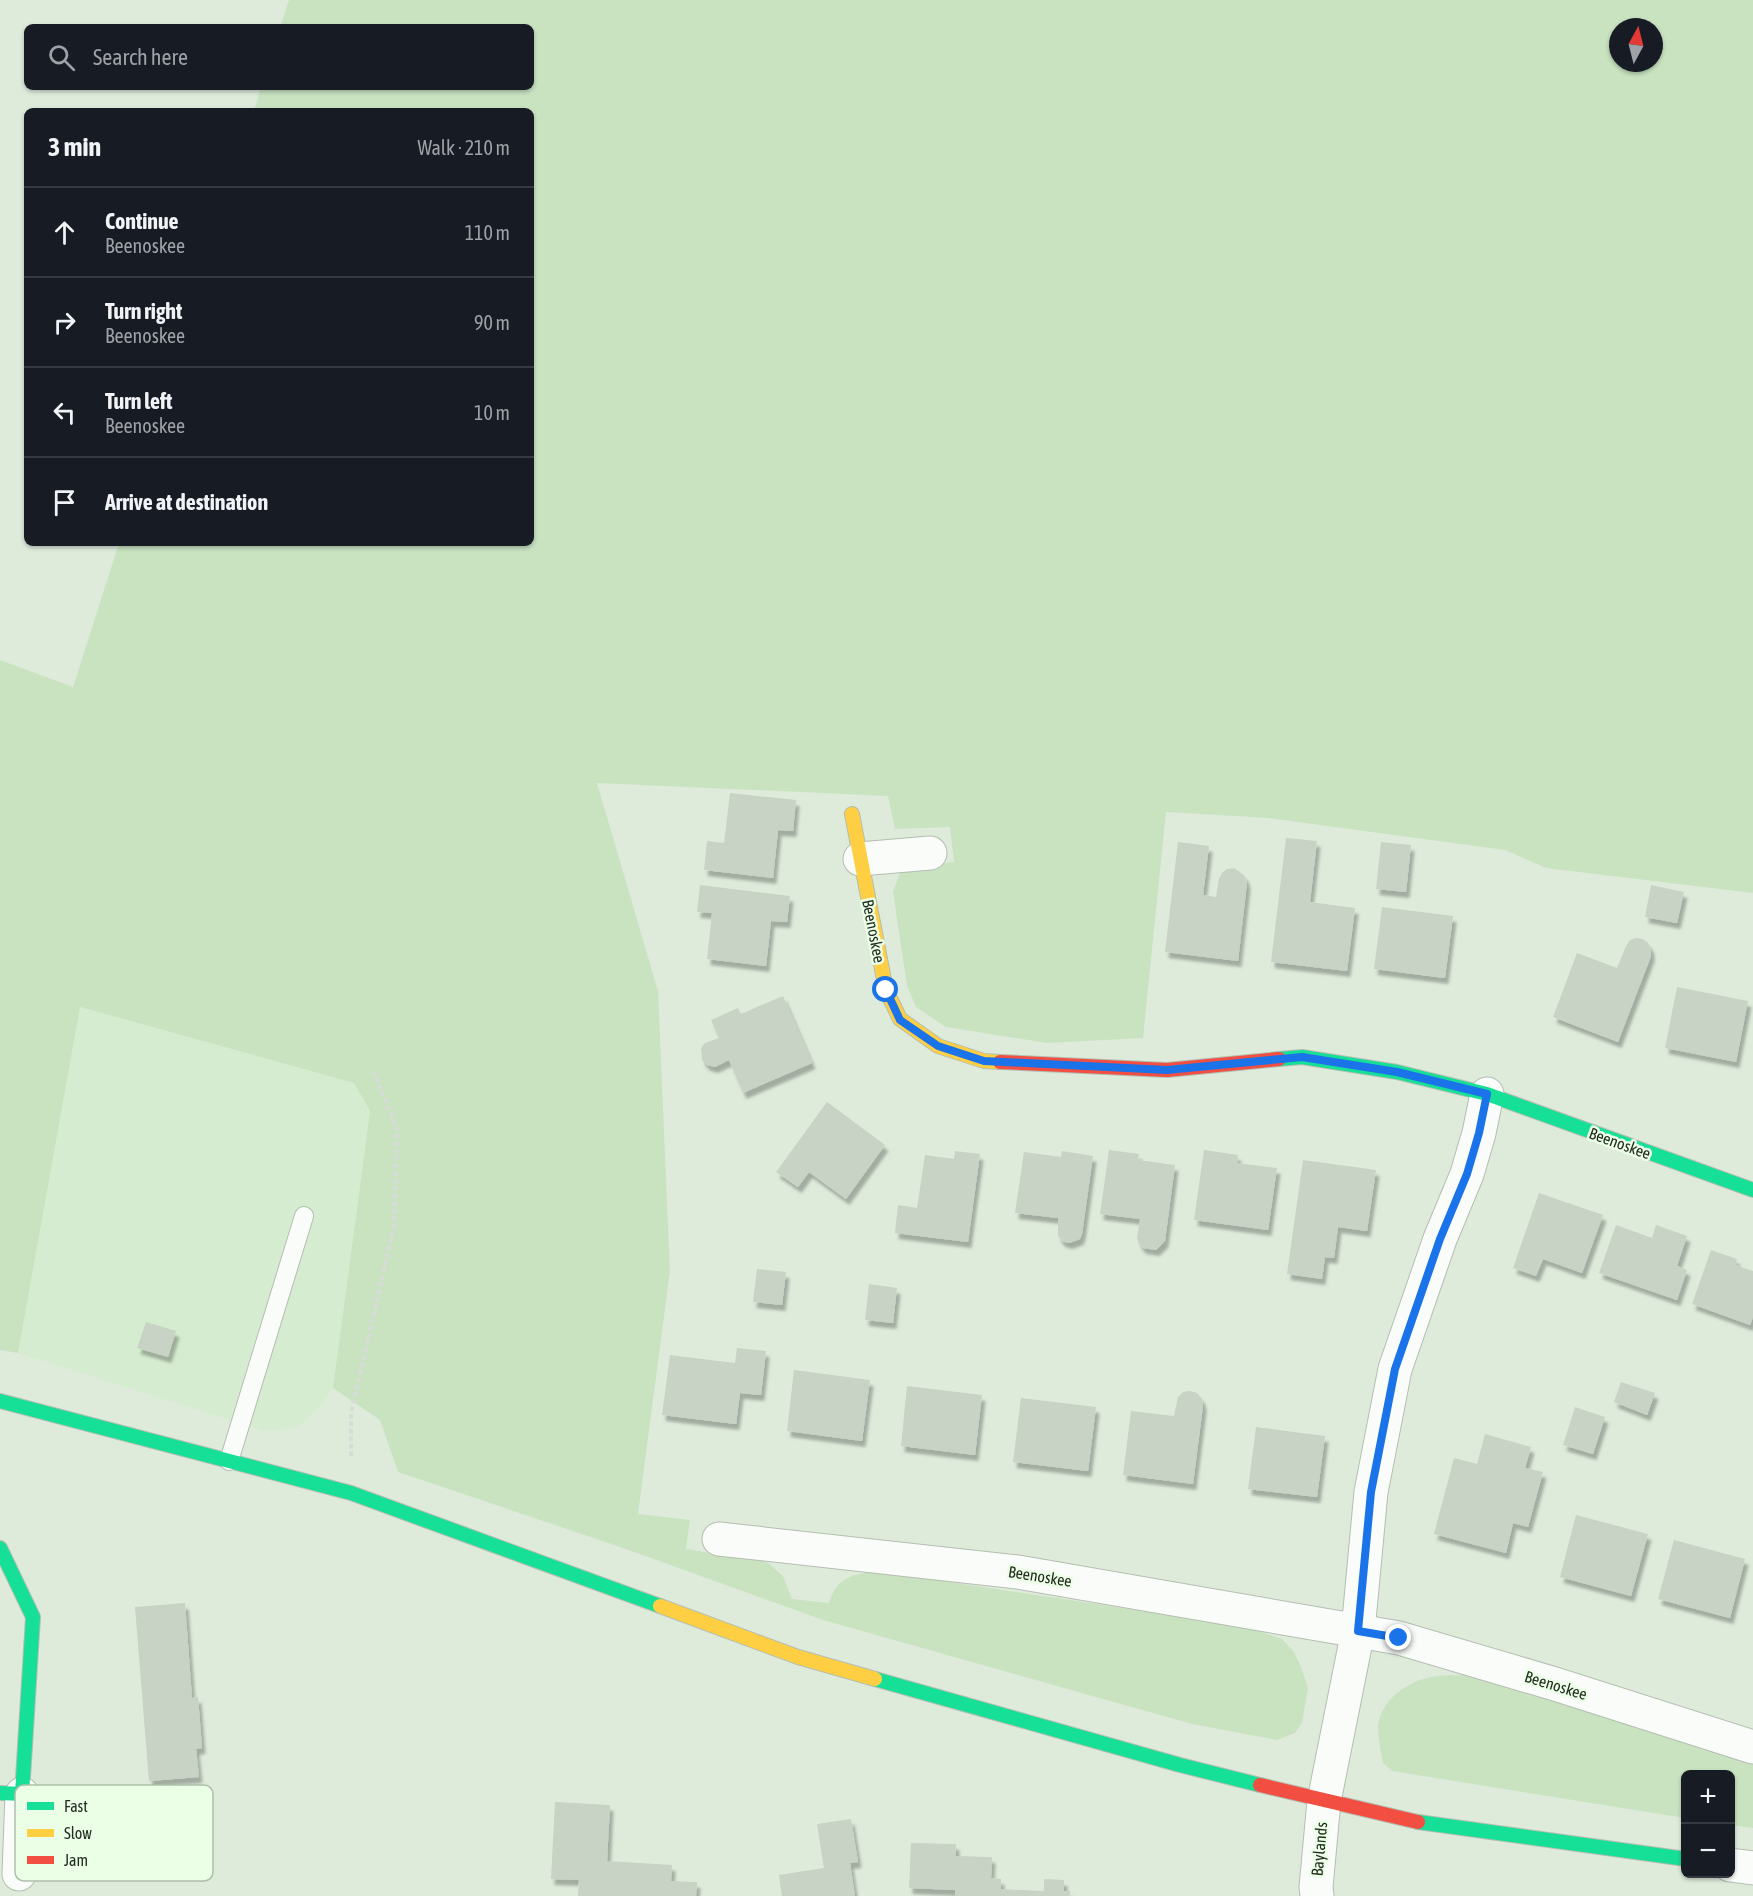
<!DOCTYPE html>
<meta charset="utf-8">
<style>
:root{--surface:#171b24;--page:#20242c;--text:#f1f3f6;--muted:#9ea1a6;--line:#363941}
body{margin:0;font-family:"Asap Condensed",sans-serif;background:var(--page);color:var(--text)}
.controls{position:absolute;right:18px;bottom:18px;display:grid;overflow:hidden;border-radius:9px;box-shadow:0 2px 4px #0004}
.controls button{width:54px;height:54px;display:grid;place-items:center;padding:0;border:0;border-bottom:2px solid var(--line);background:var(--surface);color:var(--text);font:30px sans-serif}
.compass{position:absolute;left:1609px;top:18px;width:54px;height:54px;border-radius:50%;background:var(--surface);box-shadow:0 2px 4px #0004;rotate:7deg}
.stop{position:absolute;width:18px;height:18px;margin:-14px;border:4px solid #1a73e8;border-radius:50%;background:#fff}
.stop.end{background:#1a73e8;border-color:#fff;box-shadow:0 2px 6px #0008}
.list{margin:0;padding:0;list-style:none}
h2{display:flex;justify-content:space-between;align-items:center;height:78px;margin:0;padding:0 24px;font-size:26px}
h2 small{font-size:20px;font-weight:400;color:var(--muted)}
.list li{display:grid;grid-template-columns:39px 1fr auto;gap:18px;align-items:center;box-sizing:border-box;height:90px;padding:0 24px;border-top:2px solid var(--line)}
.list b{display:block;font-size:22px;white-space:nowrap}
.list p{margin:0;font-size:20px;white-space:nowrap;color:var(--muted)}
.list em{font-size:20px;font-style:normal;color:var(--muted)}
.icon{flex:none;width:33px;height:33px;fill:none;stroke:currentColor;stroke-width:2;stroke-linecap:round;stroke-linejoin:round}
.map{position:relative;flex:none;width:1753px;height:1896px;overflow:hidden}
.search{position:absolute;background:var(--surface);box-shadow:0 2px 4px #0004;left:24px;top:24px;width:510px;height:66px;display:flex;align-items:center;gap:15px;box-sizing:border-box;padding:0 21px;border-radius:9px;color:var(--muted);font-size:22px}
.panel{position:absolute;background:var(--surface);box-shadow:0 2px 4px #0004;left:24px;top:108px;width:510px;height:438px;border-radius:9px}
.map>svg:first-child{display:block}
.built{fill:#d6ecd0}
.green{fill:#c9e3c1;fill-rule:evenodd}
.building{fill:#c8d2c5;filter:url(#shadow)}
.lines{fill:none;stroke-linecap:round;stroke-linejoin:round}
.lane-casing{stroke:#b4beb1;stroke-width:20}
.street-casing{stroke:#b4beb1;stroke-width:35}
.fast-casing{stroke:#b4beb1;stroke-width:16}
.slow-casing{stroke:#b4beb1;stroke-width:16}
.jam-casing{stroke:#b4beb1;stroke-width:16}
.path{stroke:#d8dcd7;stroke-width:4;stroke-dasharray:4.5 3;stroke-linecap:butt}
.lane{stroke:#fafcfa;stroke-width:18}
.street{stroke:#fafcfa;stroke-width:33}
.fast{stroke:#16e098;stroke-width:14}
.slow{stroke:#ffcf43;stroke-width:14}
.jam{stroke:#f24e42;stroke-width:14}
.route{stroke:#1a73e8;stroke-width:8}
.labels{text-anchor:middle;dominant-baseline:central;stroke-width:5;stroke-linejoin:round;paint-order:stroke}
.street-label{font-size:16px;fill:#232c21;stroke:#ebfee6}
.key{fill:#ebfee6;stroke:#afbfab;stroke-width:1.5}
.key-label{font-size:16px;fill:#232c21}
</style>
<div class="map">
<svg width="1753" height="1896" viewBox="0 0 1753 1896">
<defs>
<filter id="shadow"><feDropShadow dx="3.5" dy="6" stdDeviation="1.5" flood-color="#0004"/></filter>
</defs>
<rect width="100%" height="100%" fill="#deebdb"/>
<path class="built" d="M79 1007 354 1083 370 1111 333 1388 320 1407 299 1427 265 1431 18 1353Z"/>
<path class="green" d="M289 0H1753V893L1546 868 1505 850 1269 818 1166 812 1143 1038 1047 1043 946 1027 916 1007 907 986 893 892 902 867 954 862 950 827 895 829 888 796 597 783 658 991 670 1271 638 1514 690 1520 686 1549 767 1562 783 1576 792 1599 829 1603C837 1577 852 1575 876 1571L1244 1626 1282 1639 1294 1652 1301 1667 1308 1688 1302 1723 1295 1733 1277 1740 1192 1724 823 1620 623 1548 398 1472 380 1420 333 1388 370 1111 354 1083 80 1007 18 1353 0 1350V660L73 687 119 543H531V111H254L261 87H531V27H280ZM1618 27H1654V63H1618Z
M1474 1675 1753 1764V1828L1731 1825 1730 1774H1686L1685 1818 1392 1771 1383 1763C1381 1753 1379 1742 1378 1731 1377 1703 1406 1681 1432 1677 1446 1674 1461 1676 1474 1675Z"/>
<path class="building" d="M730 793 796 800 793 831 778 830 773 878 704 870 707 841 724 843Z
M1286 838 1317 841 1310 902 1355 908 1347 971 1271 962Z
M1178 842 1209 846 1203 895 1216 897 1219 879 1222 873 1227 869 1234 868 1245 876 1247 883 1238 961 1165 952Z
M1381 842 1411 845 1406 892 1376 889Z
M700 885 790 896 787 922 771 921 766 966 707 959 712 913 697 912Z
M1651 885 1684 892 1677 923 1645 917Z
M1382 907 1453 916 1445 978 1374 969Z
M1636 938 1643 939 1648 943 1651 949V956L1618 1042 1553 1017 1577 953 1617 968 1626 946 1630 940Z
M1677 987 1748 1001 1736 1062 1665 1048Z
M783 996 812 1063 743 1093 729 1060 715 1067 707 1065 702 1060 701 1048 705 1043 719 1038 711 1020 738 1008 741 1014Z
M827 1102 885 1145 846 1199 809 1172 798 1187 776 1172Z
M1109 1150 1139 1154 1138 1160 1175 1165 1165 1241 1156 1250 1143 1248 1139 1244 1137 1238 1140 1219 1100 1214Z
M1204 1150 1238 1155 1237 1163 1277 1168 1268 1230 1194 1220Z
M955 1151 980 1154 968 1242 895 1233 898 1205 917 1208 925 1155 954 1159Z
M1062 1151 1093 1156 1082 1234 1080 1239 1069 1243 1062 1241 1058 1236V1218L1015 1213 1024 1152 1061 1157Z
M1303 1160 1376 1170 1367 1231 1338 1227 1334 1258 1325 1257 1322 1279 1287 1274Z
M1539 1193 1603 1215 1582 1273 1543 1259 1536 1276 1513 1268Z
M1616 1225 1652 1238 1656 1225 1687 1236 1677 1266 1687 1270 1677 1300 1599 1273Z
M1711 1250 1737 1259 1735 1265 1753 1271V1317L1750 1325 1692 1304Z
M757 1269 786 1272 782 1305 753 1302Z
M869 1284 897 1288 893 1323 865 1320Z
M146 1322 176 1331 168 1357 137 1348Z
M737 1348 766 1351 761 1395 740 1393 736 1424 662 1415 670 1355 735 1363Z
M794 1370 870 1380 862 1441 787 1431Z
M1621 1382 1655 1393 1647 1415 1614 1402Z
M907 1386 982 1395 975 1455 901 1446Z
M1190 1391 1197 1393 1202 1399 1203 1406 1193 1484 1123 1475 1131 1411 1174 1416 1178 1397 1183 1392Z
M1021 1398 1096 1407 1088 1471 1013 1462Z
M1575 1407 1605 1417 1593 1454 1563 1445Z
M1256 1427 1325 1436 1317 1497 1248 1489Z
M1485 1434 1531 1447 1525 1468 1543 1472 1528 1527 1513 1523 1506 1553 1434 1534 1454 1458 1477 1464Z
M1576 1515 1648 1534 1631 1596 1560 1577Z
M1674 1540 1745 1559 1730 1618 1658 1599Z
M185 1603 192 1698 198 1697 202 1748 196 1749 199 1777 149 1781 135 1607Z
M555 1802 610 1805 607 1861 672 1865 671 1881 697 1882 696 1896H578L579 1880 551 1879Z
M851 1819 858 1862 850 1863 855 1896H782L779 1875 824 1868 817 1824Z
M911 1843 956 1844V1856L992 1857 991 1878 1001 1879V1889L1044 1891V1879L1064 1880V1891H1070V1896H955V1890L909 1888Z"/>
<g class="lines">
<g class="lane-casing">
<path id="lane" d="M229 1461 304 1216"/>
</g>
<g class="street-casing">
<path id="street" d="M860 859 930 853
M719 1539 1018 1572 1399 1638 1555 1684 1753 1747
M1730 1865 1753 1868
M19 1874 22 1794
M1317 1896 1316 1887 1324 1801 1358 1631 1371 1492 1395 1369 1440 1239 1467 1174 1479 1133 1487 1094"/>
</g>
<g class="fast-casing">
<path id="fast" d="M1279 1059 1302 1057 1397 1072 1487 1094 1753 1190
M0 1401 351 1493 660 1606
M0 1548 33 1617 22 1794 0 1793
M875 1679 1180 1765 1260 1785
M1418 1822 1686 1859"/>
</g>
<g class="slow-casing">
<path id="slow" d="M852 814 886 990 900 1019 938 1046 984 1061 1000 1062
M660 1606 798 1657 875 1679"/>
</g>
<g class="jam-casing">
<path id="jam" d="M1000 1062 1167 1070 1279 1059
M1260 1785 1418 1822"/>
</g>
<path class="path" d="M351 1456V1413L394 1226 397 1129 372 1068"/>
<use href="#lane" class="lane"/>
<use href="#street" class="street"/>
<use href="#fast" class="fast"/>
<use href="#slow" class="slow"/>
<use href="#jam" class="jam"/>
</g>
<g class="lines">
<path class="route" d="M886 990 900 1020 938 1046 984 1061 1167 1070 1302 1057 1397 1072 1487 1094 1479 1133 1467 1174 1440 1239 1395 1369 1371 1492 1358 1631 1399 1638"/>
</g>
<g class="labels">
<g class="street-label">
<text transform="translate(874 931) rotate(79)">Beenoskee</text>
<text transform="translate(1620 1143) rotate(20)">Beenoskee</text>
<text transform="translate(1040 1576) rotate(9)">Beenoskee</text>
<text transform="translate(1556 1685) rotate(17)">Beenoskee</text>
<text transform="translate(1319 1849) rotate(-85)">Baylands</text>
</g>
</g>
<rect x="15" y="1785" width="198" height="96" rx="9" class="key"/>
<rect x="27" y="1802" width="27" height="8" fill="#16e098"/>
<rect x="27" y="1829" width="27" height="8" fill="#ffcf43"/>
<rect x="27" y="1856" width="27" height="8" fill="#f24e42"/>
<g class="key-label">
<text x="64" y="1812">Fast</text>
<text x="64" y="1839">Slow</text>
<text x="64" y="1866">Jam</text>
</g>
</svg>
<div class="controls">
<button>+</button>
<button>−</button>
</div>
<svg class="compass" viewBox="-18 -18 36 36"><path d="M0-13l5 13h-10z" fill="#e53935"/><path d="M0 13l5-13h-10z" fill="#9ea1a6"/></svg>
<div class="stop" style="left:886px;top:990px"></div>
<div class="stop end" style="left:1399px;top:1638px"></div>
<div class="search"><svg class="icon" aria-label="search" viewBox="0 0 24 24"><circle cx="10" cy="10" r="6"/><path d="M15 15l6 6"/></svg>Search here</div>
<section class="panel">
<h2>3 min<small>Walk · 210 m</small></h2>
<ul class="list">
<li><svg class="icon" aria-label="ahead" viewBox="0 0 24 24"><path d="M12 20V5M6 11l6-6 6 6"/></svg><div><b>Continue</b><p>Beenoskee</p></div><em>110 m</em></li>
<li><svg class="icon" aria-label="right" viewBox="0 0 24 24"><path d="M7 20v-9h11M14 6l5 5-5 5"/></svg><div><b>Turn right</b><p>Beenoskee</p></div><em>90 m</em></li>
<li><svg class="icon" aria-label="left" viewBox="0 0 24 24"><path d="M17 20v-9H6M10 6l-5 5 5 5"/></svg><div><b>Turn left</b><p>Beenoskee</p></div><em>10 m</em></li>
<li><svg class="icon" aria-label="arrive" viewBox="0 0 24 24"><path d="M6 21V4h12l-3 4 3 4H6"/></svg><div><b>Arrive at destination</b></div></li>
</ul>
</section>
</div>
